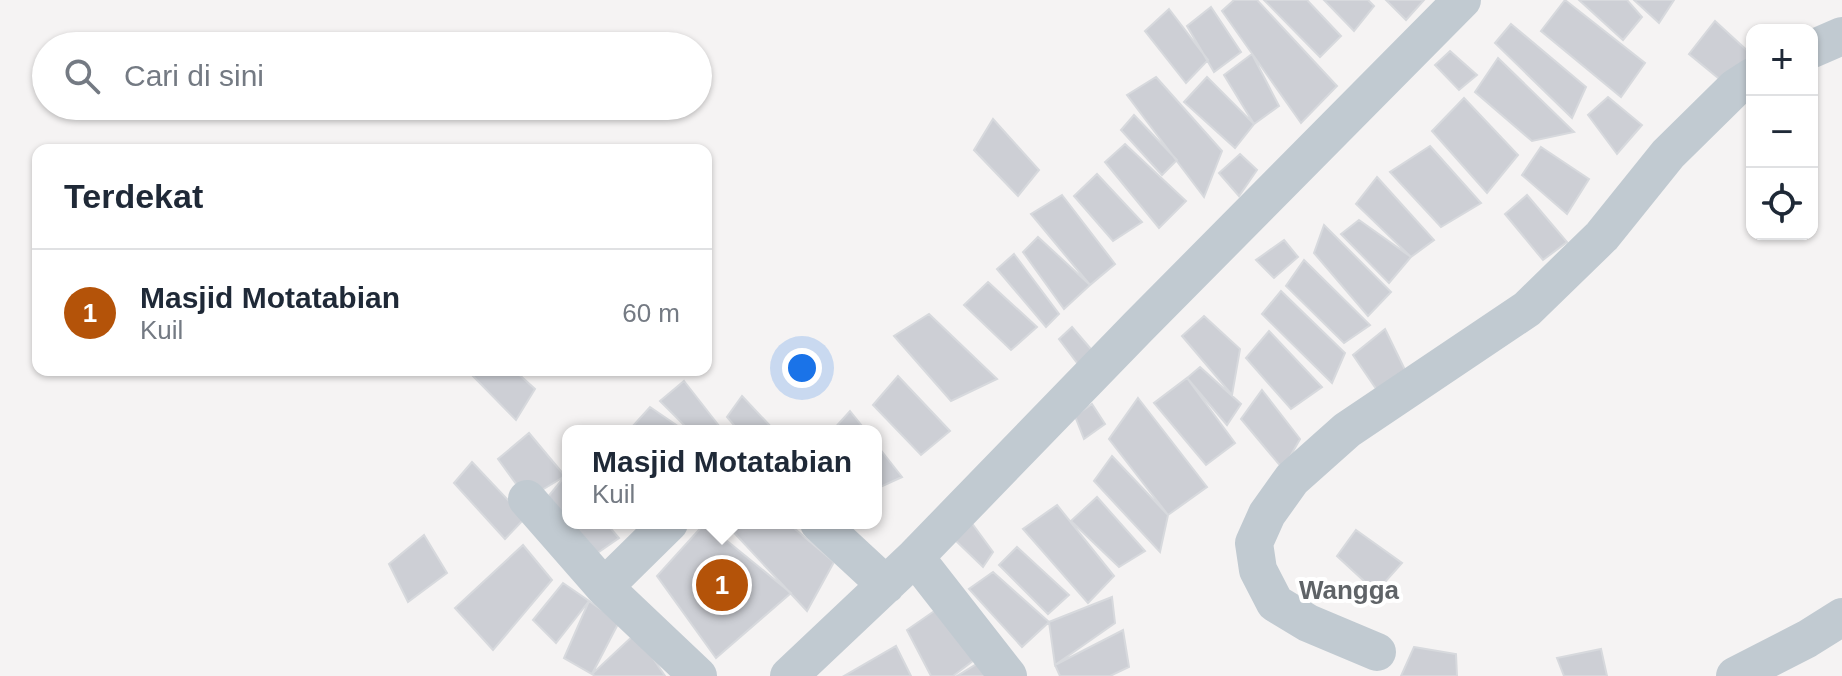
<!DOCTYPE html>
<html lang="id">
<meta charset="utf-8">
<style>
:root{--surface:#fff;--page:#f2f2f3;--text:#1f2937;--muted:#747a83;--line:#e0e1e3;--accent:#b45309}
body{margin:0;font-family:Arial,sans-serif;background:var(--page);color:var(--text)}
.controls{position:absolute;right:24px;top:24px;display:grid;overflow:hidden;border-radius:16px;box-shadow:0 2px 6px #0004}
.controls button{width:72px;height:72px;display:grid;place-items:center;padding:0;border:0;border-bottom:2px solid var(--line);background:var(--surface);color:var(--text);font:40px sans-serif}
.you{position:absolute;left:802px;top:368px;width:28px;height:28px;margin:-20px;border:6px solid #fff;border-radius:50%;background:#1a73e8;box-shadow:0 0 0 12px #1a73e833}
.badge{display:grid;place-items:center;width:52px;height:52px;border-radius:50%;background:var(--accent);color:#fff;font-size:26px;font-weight:700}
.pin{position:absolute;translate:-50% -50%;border:4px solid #fff;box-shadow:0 2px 8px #0006}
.popup{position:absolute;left:562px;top:425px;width:320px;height:104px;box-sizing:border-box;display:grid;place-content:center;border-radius:16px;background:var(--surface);filter:drop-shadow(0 2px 6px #0005);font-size:26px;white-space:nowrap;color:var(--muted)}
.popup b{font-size:30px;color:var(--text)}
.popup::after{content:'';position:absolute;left:50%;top:100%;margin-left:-16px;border:16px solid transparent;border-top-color:var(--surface)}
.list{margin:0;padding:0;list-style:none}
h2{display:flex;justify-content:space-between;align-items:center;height:104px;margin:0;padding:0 32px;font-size:34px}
h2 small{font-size:26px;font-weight:400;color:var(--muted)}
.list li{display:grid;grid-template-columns:52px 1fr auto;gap:24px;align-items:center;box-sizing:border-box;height:128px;padding:0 32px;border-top:2px solid var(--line)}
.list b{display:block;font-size:30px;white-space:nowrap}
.list p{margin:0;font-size:26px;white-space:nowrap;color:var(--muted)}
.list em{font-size:26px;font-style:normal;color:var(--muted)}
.icon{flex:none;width:44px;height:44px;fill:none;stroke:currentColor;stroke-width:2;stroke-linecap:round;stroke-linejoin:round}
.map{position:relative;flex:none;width:1842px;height:676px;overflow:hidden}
.search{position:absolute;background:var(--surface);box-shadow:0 2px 6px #0004;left:32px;top:32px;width:680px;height:88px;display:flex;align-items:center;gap:20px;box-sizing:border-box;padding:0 28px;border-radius:44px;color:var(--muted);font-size:30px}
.panel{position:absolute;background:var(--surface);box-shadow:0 2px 6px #0004;left:32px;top:144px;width:680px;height:232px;border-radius:16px}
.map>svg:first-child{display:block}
.building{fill:#cdcfd5;stroke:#d7d9dd;stroke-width:2}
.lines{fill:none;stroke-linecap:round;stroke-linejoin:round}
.minor{stroke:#c1cad1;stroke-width:38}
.labels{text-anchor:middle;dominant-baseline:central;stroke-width:8;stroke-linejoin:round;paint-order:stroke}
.quarter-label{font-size:26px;font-weight:bold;fill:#5f6367;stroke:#fff}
</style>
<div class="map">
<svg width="1842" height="676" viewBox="0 0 1842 676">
<rect width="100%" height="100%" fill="#f5f3f3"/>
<path class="building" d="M1234 0H1257L1337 86 1301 123 1222 11Z
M1264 0H1307L1341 36 1320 57Z
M1324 0H1368L1374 6 1354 31Z
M1386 0H1424L1406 20Z
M1565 0 1645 63 1621 97 1541 31Z
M1579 0H1627L1642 17 1623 40Z
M1634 0H1674L1659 23Z
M1211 7 1241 52 1214 72 1187 26Z
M1169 9 1208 60 1186 83 1145 31Z
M1715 21 1752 55V60L1723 82 1689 54Z
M1511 24 1586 87 1572 118 1495 43Z
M1450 51 1477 75 1459 90 1435 65Z
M1252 54 1279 106 1254 124 1224 75Z
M1498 58 1574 132 1532 141 1475 92Z
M1156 77 1222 151 1204 197 1127 95Z
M1207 77 1254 124 1235 148 1184 102Z
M1608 97 1642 125 1617 154 1588 115Z
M1464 98 1518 155 1487 193 1432 131Z
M1134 115 1177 160 1162 175 1121 130Z
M993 119 1039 170 1018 196 974 150Z
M1125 144 1186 201 1159 228 1105 162Z
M1430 146 1481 203 1441 227 1390 172Z
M1541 147 1589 179 1567 214 1522 175Z
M1240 154 1257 170 1239 196 1219 173Z
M1097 174 1142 222 1113 241 1074 196Z
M1377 177 1434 240 1411 257 1356 204Z
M1062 195 1115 264 1090 285 1031 214Z
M1527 195 1567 242 1543 260 1505 214Z
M1359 220 1411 257 1389 283 1341 234Z
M1324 225 1391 292 1368 316 1314 253Z
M1038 237 1090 285 1064 309 1023 252Z
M1284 240 1298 257 1274 278 1256 260Z
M1014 254 1059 314 1046 327 997 269Z
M1304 260 1370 325 1344 343 1286 286Z
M988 282 1037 327 1011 350 964 305Z
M1281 291 1345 353 1332 383 1262 314Z
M929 314 997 379 951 401 894 336Z
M1204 316 1240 349 1232 395 1182 336Z
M1072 327 1096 355 1081 368 1059 339Z
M1385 329 1407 374 1379 393 1353 355Z
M1269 331 1322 387 1291 409 1246 358Z
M1200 367 1241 404 1227 425 1187 378Z
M467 370H514L535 389 516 420Z
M898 376 950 431 921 455 873 405Z
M1187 378 1235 443 1206 465 1154 403Z
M684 381 723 431H690L660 401Z
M1262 390 1300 439 1283 469 1241 419Z
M742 396 775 431H739L727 417Z
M1138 398 1207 487 1168 515 1109 439Z
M1092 404 1105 424 1084 439 1075 416Z
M650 407 685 431H635L631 428Z
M850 411 866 431H832Z
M529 433 565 476 527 499 498 459Z
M876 444 902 477 876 489Z
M1112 456 1168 515 1160 552 1094 481Z
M472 462 525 518 505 539 454 483Z
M565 476 568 479V522L547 498Z
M1097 497 1145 551 1119 567 1071 521Z
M1057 505 1114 576 1088 603 1023 529Z
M971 522 993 552 983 567 955 540Z
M569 523H606L619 538 596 554Z
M705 523 791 593 716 658 657 576Z
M725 523H788L834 562 807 611Z
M1356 530 1402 563 1376 592 1337 556Z
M424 535 447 573 408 602 389 564Z
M523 545 552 580 493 650 455 608Z
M1017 547 1069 595 1048 614 999 565Z
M993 572 1049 622 1022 647 969 589Z
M563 583 589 601 556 643 533 620Z
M1112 597 1115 623 1055 665 1049 622Z
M589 601 619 622 592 674 564 658Z
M940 607 978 657 953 676H931L907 630Z
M1123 630 1129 667 1110 676H1060L1055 665Z
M636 633 665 676H595L592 674Z
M896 646 911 676H844Z
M1414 647 1456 654 1457 676H1401Z
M1601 649 1607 676H1564L1557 658Z
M980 662 987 676H957Z"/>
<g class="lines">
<path class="minor" d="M1812 49 1842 36
M527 499 604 587 698 676
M819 523 886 585
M915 557 1008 676
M604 587 669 523
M1377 652 1308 623 1275 603 1258 570 1254 543 1267 514 1292 479 1347 430 1527 309 1602 236 1668 154 1735 88 1752 77
M789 676 915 557 1138 327 1462 0
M1735 676 1807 639 1842 617"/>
</g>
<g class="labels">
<g class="quarter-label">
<text x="1349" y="590">Wangga</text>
</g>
</g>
</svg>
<div class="controls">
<button>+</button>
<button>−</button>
<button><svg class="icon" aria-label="locate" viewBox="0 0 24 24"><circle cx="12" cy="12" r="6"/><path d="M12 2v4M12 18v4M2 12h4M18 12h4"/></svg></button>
</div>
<div class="you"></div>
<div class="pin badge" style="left:722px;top:585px">1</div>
<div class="popup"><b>Masjid Motatabian</b>Kuil</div>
<div class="search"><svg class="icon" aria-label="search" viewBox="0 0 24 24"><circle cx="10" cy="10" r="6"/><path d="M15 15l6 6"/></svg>Cari di sini</div>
<section class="panel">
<h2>Terdekat<small></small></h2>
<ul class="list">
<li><span class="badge">1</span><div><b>Masjid Motatabian</b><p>Kuil</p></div><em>60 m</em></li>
</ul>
</section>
</div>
